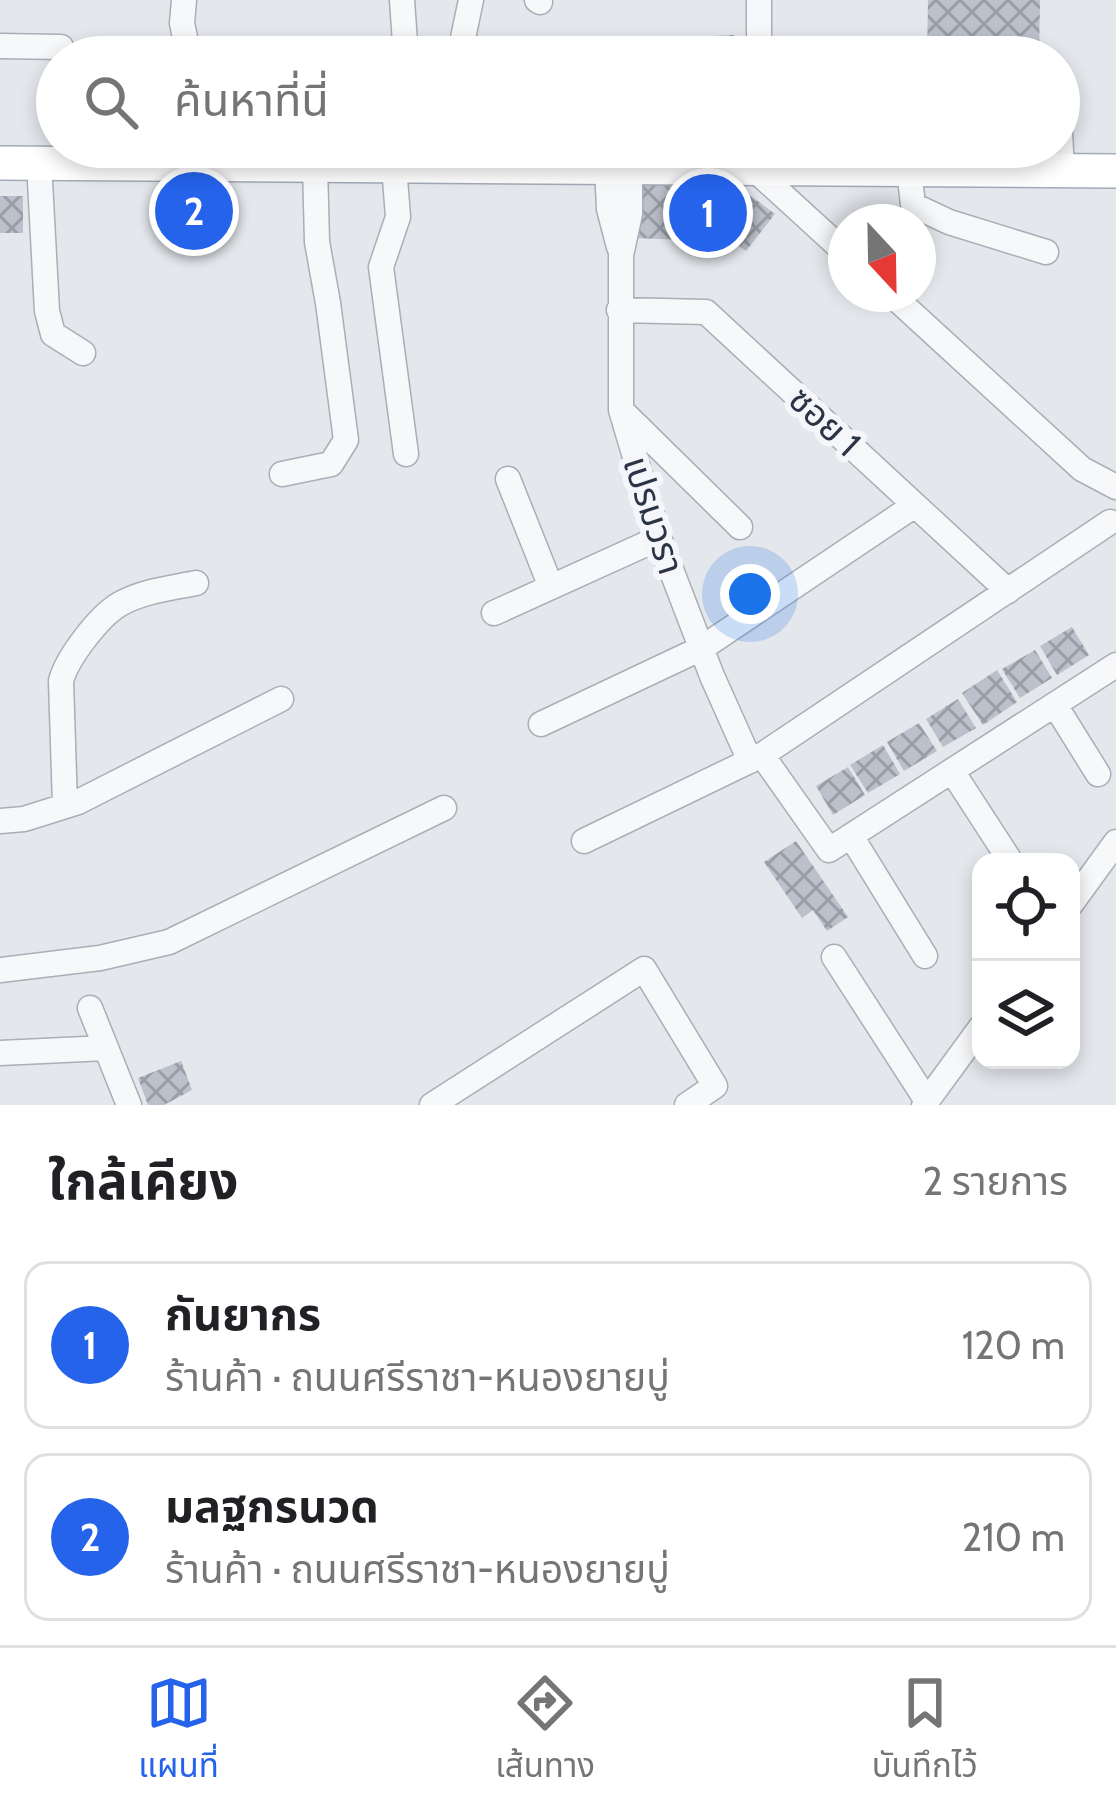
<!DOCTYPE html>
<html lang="th">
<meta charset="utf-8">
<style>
:root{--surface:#fff;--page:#f2f2f2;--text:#202124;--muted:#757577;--line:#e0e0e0;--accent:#2563eb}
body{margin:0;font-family:Cabin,"Noto Sans Thai",sans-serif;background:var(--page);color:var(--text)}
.controls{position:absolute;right:36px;bottom:36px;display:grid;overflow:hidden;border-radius:24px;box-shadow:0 6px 18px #0003}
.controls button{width:108px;height:108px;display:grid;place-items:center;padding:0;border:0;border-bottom:3px solid var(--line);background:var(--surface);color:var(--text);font:60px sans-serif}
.compass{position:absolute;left:828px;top:204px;width:108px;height:108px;border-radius:50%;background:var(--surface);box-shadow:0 6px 18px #0003;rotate:158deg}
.you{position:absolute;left:750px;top:594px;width:42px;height:42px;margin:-30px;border:9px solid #fff;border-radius:50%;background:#1a73e8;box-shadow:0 0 0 18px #1a73e833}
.badge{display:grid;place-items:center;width:78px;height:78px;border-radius:50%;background:var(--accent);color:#fff;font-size:39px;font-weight:700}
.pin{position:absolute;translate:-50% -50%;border:6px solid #fff;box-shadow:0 3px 12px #0006}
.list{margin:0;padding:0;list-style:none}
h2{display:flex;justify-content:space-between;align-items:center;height:156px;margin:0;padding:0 48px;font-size:51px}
h2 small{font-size:39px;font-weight:400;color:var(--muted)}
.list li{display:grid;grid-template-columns:78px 1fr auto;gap:36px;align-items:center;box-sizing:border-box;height:168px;margin:0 24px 24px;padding:0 24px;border:3px solid var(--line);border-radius:24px}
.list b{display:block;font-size:45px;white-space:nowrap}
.list p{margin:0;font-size:39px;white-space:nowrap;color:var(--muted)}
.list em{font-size:39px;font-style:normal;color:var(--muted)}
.icon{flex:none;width:66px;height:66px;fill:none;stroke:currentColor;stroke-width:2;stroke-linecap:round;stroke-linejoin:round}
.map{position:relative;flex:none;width:1116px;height:1105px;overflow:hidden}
.search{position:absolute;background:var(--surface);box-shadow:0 6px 18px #0003;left:36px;right:36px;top:36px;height:132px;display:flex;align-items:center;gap:30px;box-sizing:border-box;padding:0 42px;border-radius:66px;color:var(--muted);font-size:45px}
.sheet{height:540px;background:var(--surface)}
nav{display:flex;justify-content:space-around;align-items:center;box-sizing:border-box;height:168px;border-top:3px solid var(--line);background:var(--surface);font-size:33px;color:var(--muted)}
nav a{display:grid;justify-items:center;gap:6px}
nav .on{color:var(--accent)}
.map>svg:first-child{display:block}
.building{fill:url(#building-cross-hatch)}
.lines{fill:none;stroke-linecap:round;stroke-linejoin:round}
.minor-casing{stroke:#a9aeb7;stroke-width:27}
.major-casing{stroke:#a3abb8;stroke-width:36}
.minor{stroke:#f7f8fa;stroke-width:24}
.major{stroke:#fff;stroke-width:33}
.labels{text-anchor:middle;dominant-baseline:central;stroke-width:12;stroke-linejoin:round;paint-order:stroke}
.street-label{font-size:36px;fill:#2b3445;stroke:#f4f6f9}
</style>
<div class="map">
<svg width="1116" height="1105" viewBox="0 0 1116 1105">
<defs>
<pattern id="building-cross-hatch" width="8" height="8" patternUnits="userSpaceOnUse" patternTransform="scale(3)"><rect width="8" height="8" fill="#bbc0ca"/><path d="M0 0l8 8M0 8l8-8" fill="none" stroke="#989da6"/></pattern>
</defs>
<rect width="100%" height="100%" fill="#e4e7ec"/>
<path class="building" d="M928 0H1040L1039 57H927Z
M734 35 735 57H694L693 37Z
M883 43 920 46V57H883Z
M639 181 736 189 734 242 636 238Z
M181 188H205L206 234H182Z
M748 194 775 214 746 251 734 243Z
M0 196H23V233H0Z
M1072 627 1089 655 1057 675 1040 646Z
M1035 650 1052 678 1020 698 1002 669Z
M997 670 1017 702 983 725 962 693Z
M958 699 976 728 943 747 926 719Z
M919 723 937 751 904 771 887 742Z
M883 745 900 774 868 793 850 765Z
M848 767 865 795 833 815 816 786Z
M796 841 848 917 827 931 813 910 802 918 764 862Z
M181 1061 192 1090 164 1105H148L138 1078Z"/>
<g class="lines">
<g class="minor-casing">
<path id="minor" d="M184 0 182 23 189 57
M402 0 406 57
M537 0 540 2
M0 46 61 47 66 57
M464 57 463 38 471 0
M759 57V0
M1059 113 1062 171
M755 147 754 169 846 253
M39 163 47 311 53 334 83 353
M394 166 398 217 381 267 406 454
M607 166 609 209 619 247
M630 166V214L621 255V410L659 538 712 676 750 761
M909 170 913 205 949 222 1046 252
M891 294 1082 469 1116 487
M619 310 706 312 1008 591
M623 412 740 527
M282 474 331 464 346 440 328 303 317 242 315 165
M508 479 551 587
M494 613 659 538
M1055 705 1098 774
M541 724 702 648 915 505
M762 755 829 850 1116 665
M952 771 1011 862
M65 806 61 681C67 658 99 616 120 604 143 591 171 588 196 583
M0 821 24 819 78 802 281 699
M851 836 925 956
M584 841 762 755 1110 522
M1071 904 1116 842
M834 957 927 1101
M0 970 100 958 169 942 444 808
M90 1008 129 1105
M0 1053 106 1048
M432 1105 644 969 715 1086 687 1105
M924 1105 981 1027"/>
</g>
<g class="major-casing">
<path id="major" d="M0 163 1116 171"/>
</g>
<use href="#minor" class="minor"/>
<use href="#major" class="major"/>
</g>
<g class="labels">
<g class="street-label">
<text transform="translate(825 421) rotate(43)">ซอย 1</text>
<text transform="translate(654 515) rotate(72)">เปรมวรา</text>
</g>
</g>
</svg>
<div class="controls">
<button><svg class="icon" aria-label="locate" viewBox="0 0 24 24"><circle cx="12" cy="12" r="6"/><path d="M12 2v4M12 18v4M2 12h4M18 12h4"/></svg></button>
<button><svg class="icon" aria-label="layers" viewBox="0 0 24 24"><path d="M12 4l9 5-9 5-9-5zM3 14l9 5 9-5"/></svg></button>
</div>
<svg class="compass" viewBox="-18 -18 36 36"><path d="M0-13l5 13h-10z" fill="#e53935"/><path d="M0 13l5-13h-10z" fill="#757577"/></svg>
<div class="you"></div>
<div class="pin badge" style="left:708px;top:213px">1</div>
<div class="pin badge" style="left:194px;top:211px">2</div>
<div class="search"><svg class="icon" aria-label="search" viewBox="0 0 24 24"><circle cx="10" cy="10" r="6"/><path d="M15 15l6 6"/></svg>ค้นหาที่นี่</div>
</div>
<section class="sheet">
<h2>ใกล้เคียง<small>2 รายการ</small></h2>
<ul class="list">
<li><span class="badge">1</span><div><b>กันยากร</b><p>ร้านค้า · ถนนศรีราชา-หนองยายบู่</p></div><em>120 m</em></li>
<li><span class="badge">2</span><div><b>มลฐกรนวด</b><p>ร้านค้า · ถนนศรีราชา-หนองยายบู่</p></div><em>210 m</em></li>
</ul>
</section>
<nav>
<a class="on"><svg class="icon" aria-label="map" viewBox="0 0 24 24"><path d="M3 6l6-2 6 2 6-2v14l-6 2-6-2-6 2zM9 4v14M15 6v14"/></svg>แผนที่</a>
<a><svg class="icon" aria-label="directions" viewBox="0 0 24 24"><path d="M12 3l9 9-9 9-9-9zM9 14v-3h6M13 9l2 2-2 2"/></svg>เส้นทาง</a>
<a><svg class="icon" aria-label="saved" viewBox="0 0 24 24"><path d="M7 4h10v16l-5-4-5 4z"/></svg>บันทึกไว้</a>
</nav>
